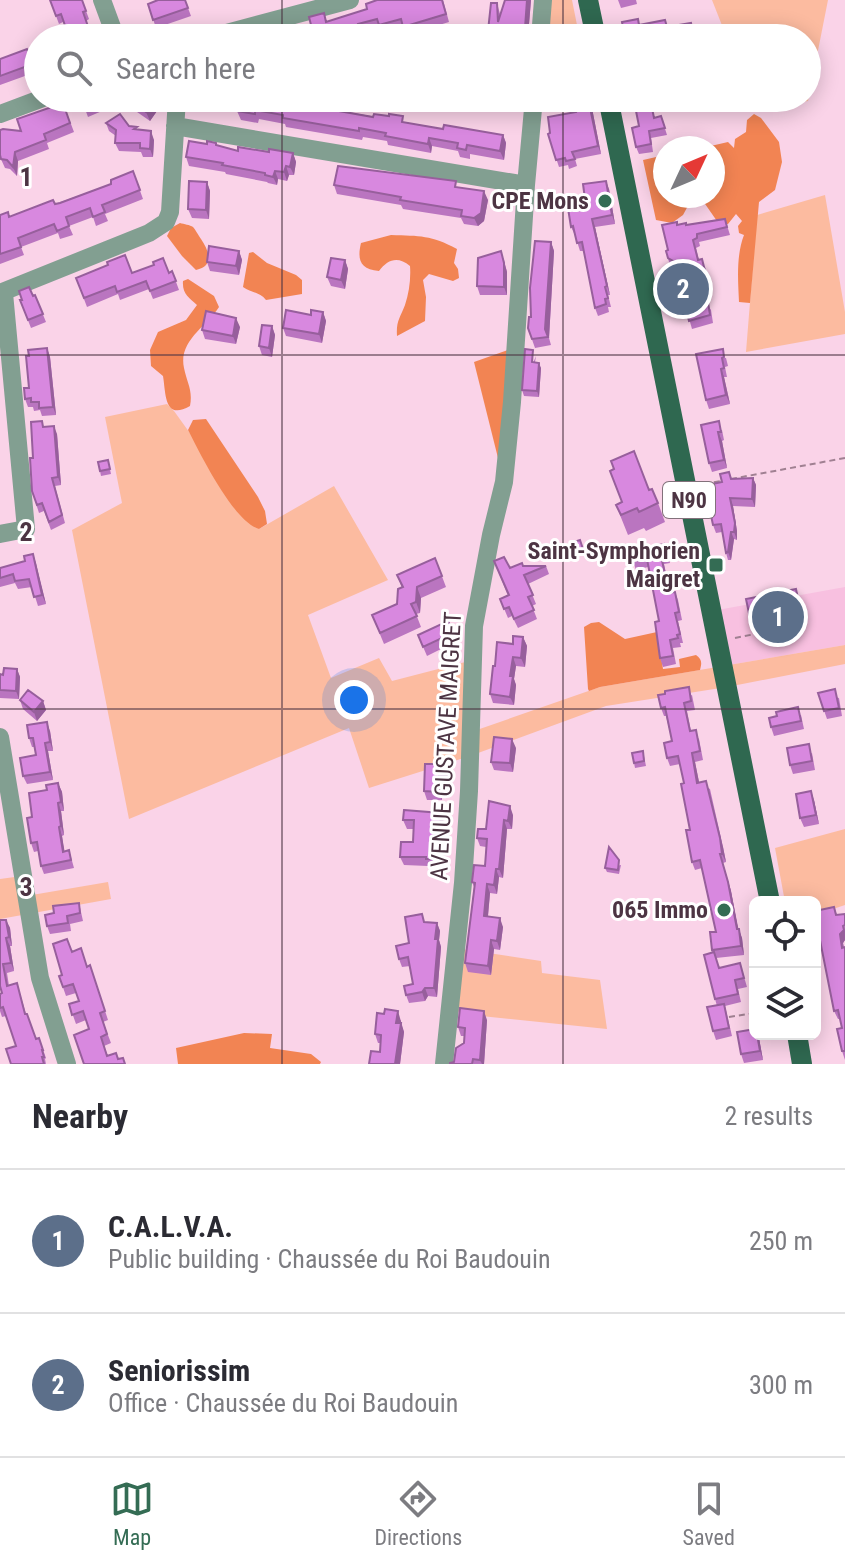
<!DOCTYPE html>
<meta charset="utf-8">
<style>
:root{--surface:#fff;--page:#f2f2f3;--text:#2b2b33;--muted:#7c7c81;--line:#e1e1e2;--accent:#346c54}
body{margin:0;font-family:"Roboto Condensed",sans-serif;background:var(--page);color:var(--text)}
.controls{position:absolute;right:24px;bottom:24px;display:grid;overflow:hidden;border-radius:12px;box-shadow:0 4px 20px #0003}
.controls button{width:72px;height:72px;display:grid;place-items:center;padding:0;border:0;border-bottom:2px solid var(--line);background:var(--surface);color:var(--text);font:40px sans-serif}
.compass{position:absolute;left:653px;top:136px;width:72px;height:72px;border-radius:50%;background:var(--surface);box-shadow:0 4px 20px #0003;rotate:46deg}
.you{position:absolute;left:354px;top:700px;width:28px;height:28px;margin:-20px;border:6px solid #fff;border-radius:50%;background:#1a73e8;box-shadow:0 0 0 12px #1a73e833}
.badge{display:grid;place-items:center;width:52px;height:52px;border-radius:50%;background:var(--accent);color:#fff;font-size:26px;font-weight:700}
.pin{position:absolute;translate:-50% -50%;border:4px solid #fff;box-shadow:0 2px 8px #0006}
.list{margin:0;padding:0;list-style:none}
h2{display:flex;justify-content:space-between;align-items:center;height:104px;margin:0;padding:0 32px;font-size:34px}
h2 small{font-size:26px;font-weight:400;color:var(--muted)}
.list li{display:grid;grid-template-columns:52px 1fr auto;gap:24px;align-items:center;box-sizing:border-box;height:144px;padding:0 32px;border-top:2px solid var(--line)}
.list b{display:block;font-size:30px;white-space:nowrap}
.list p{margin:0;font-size:26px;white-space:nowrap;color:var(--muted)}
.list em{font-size:26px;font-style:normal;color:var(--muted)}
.icon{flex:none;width:44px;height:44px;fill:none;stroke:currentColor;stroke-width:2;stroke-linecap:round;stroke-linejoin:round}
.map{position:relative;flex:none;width:845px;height:1064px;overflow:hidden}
.search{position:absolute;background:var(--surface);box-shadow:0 4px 20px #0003;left:24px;right:24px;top:24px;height:88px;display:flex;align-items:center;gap:20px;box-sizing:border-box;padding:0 28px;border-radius:44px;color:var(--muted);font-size:30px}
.sheet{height:392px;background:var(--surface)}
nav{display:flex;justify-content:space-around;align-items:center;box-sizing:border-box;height:112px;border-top:2px solid var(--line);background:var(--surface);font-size:22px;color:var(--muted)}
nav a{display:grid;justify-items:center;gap:4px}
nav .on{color:var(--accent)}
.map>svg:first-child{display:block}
.built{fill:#f8c0e0}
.green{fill:#fcbba0}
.forest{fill:#f28453}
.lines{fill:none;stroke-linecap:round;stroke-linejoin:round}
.path{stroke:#a08092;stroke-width:2;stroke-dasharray:6 4;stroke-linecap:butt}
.minor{stroke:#829f91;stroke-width:18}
.major{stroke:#2f6850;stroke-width:20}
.wall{fill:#ba75c0}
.shaded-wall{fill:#975f9c}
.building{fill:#d888df;stroke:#975f9c;stroke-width:2}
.grid{fill:none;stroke:#4d3443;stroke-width:2;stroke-opacity:0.55}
.poi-dot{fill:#346c54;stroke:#fff;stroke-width:3}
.labels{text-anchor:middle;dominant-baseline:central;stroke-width:6;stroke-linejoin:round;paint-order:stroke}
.shield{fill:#fff;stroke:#82717b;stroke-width:2}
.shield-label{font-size:22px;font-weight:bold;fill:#4d3443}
.poi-label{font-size:24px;font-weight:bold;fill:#4d3443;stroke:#fff;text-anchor:end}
.street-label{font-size:24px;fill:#4d3443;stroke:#fff}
.grid-label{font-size:26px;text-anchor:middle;font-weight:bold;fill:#4d3443;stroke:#fff;stroke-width:6;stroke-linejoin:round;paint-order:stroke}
</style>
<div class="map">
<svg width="845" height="1064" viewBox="0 0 845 1064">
<rect width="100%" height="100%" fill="#fad3e8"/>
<path class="built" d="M845 587V645L723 666 712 611Z"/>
<path class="green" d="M545 0H572L578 30 561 34 562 38H541Z
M712 0H828L808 101 754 109 750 98H807V38H727Z
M825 195 845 312V334L746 352 757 215Z
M167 404 174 411 259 529 334 486 388 580 308 615 331 678 379 658 392 681 473 660 471 732 600 687 845 645V664L727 687 606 706 470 756 369 788 349 728 129 819 72 530 122 503 105 417Z
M845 829V905L815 915V902H785L775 848Z
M22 876 26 896 108 882 111 899 0 919V879Z
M462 949 541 961 542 973 600 980 607 1029 481 1016 455 1011Z"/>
<path class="forest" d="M754 114 761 118 779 142 782 162 775 190 759 202 750 303 739 302C738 280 736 256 744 235L739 233 738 226 742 221 736 214 728 224H719L703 201 689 204 683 215 672 223 656 220 643 160 665 155V196H713V148H702L728 142 734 148 735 139 746 132 747 120Z
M180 223C184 224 190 225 193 227 195 229 199 236 201 239 209 251 215 266 196 270L182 256 167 236 171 228Z
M391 235C420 236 431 235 457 249L454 263 458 269 459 278 453 281 429 274 423 280 426 297 425 321 397 336C396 321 400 318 405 305 409 293 411 279 410 266 398 256 388 259 379 271 360 269 357 260 361 243Z
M253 252 267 263 296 275 302 280V294L266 300C260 292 251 293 243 287L249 253Z
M188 279 214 296 219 307C207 326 178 341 184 368 187 383 193 390 190 406 164 421 166 394 163 376L151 366 150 350 158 332 186 320 197 305C189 297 182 294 183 281Z
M516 347 504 482 474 362Z
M206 419 258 497 265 511 267 524 259 529C233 521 201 455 188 430L193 420Z
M599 622 625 639 657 632 663 669 680 667 679 659 696 655C702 659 702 663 700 670L600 687 589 691 588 689 584 627 591 623Z
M244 1033 272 1034 270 1048 311 1054 321 1062 320 1064H178L176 1048Z"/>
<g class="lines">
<path class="path" d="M731 479 845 458
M704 484 721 481
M735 638 760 633
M729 1017 755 1013"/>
<path class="minor" d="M102 0 116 38
M208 38 350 0
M540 38 543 0
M0 114 43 98
M175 126 526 185
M0 293 149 233 166 222 170 212 177 98
M0 534 26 529 4 293
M0 737 40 978 67 1064
M444 1064 463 883 469 791 474 626 491 535 504 482 512 402 526 185 534 98"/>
<path class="major" d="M588 0 596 38
M608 98 770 902
M797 1034 802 1064"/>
</g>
<path class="wall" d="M50 0H82L89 19 68 34 63 22 59 24Z
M185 0 191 16 156 28 148 4Z
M377 0H443L449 22 406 35 404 28 382 34 380 28 361 33 362 38H314L309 17 324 13 327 22 367 9Z
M531 0 528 36 501 33 500 38H491L488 31 497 3 500 14Z
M618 0H636L637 4 621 8Z
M27 49 36 72 0 85V59Z
M81 98H97L102 111 88 117Z
M113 98H155L156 102 155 105 157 111 150 121 127 105 126 103 122 104Z
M193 98H223L220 112 196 107Z
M573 98H590L601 154 575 159 577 166 569 169 568 165 559 167 548 134 576 112Z
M627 98H646L629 102Z
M287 101 443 129 503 135 506 143 504 160 470 154V159L460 157 458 151 432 146 431 153 388 145 387 141 363 137 362 140 286 127 285 124 259 119 258 123 241 120 237 111Z
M63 103 74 132 47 143 49 149 18 161 17 176 10 169 5 168 0 157V130L21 131Z
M661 116 667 135 651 138 653 152 639 154 636 147 639 126 655 118Z
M106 123 129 126 138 130 154 140 153 157H143L141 152 119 151 115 143 116 136 109 131Z
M216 143 217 145 238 151 293 153 296 162 294 175H289L287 181 278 179 277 185 268 183 267 182 226 174 225 172 189 166 186 157 207 144Z
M133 171 143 199 105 214 108 221 96 226 93 217 69 226 73 235 60 239 58 233 21 247 24 255 0 264V215L9 217 55 204 111 184Z
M207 182 210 191 209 219 192 218 188 209Z
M334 185 459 188 488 200 484 221 478 226 464 224 461 218 403 209 401 205 337 194Z
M609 189 615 224 595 227 610 295H608L611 307H608L609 312 598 316 595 308 584 251H580L575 235 571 227 585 199Z
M725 219 730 235 699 242 700 246 696 248 699 260 705 267 708 279 703 280 704 285 689 276 693 298 703 296 706 303 711 310 713 323 692 329 683 297 677 298 674 290 679 271 670 266 668 258V250L677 225H686Z
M551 242 554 251 549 338 551 345 535 348 528 328Z
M239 251 242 260 239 275 210 271 207 262Z
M345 260 348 269 345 289 331 286 327 277Z
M504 260 507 272V295H480L477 286Z
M172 271 179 290 153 299 149 289 120 300 118 294 87 307 76 278 132 273H169Z
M35 295 46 322 31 328 20 300Z
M323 312 326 321 322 343 286 336 283 328 311 315Z
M272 326 275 335 272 357 262 355 259 346Z
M240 327 236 344 205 339 202 330Z
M47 348 50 357 56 415 42 416 40 410 34 411 33 407H28L25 399Z
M696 354 726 358 728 366 725 367 727 377H724L730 404 709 409 706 400Z
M536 356 535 362 541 368 539 397 524 396 522 390Z
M701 425 722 430 724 440 722 441 727 468 712 472 709 463Z
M44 427 57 434 61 485 55 486 65 523 51 530 44 511 39 513 32 491 33 458Z
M108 460 111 474 101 476 100 471Z
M610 471 649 490 658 503 665 522 646 531 644 528 628 535 616 505 622 502Z
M729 472 732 479 753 478 756 485 755 507 733 506 737 531V540L734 539 731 560H728L726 553 722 532 716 533 713 525 715 499 722 482Z
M580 540 584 553 575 556 571 543Z
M667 553 670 563 664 564 668 582H666L668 593 675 592 678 600 682 620 678 621 683 643H680L681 647 673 648 676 664 663 667 660 658 659 621 648 567 636 570 633 561Z
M33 554 46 604 38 606 32 587 18 589 15 583 0 587V568L25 561Z
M435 558 446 587 421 598 420 613 416 614 421 627 384 644 372 615 397 604 402 588 397 575Z
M494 561 510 568 523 566H546L549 574 528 584 536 604 532 606 537 619 518 628 512 616 508 618 500 599 508 596Z
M796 589 800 602 805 622 799 623 801 633 762 641 758 631H755L750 618Z
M418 635 456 638 459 647 450 651 447 646 427 656Z
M523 637 527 646 525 667 516 666 514 679 516 685 514 705 493 703 490 694 495 666 513 644Z
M17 669 20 677 19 699 0 698V674L3 675Z
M818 693 839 698 842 716 827 719Z
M692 695 695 710 687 711 691 731 699 739 703 760 695 762 699 782 710 789 723 847 726 862 723 863 731 891 738 929 742 938 744 955 716 958 719 968 740 963 747 987 738 989 741 1002 725 1006 732 1036 716 1040 713 1031 717 1006 715 999 712 950 716 932 702 868 695 870 692 862 690 830 684 783 680 764 670 766 667 758 672 741 666 716H664L661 708Z
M20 700 43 701 46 710 37 721 23 709Z
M801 715 804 729 774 736 771 727 777 716Z
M50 731 53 751H48L53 780 27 784 23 776 36 755 34 747H32L29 738Z
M516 748 513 772 494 770 491 762Z
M643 751 646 766 635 768 634 763Z
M812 753 815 770 793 774 790 765Z
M449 764 452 773V784H442V800H427L424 791Z
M58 783 62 792 64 811H61L64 835 62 836 64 851 69 850 74 868 44 874 41 866 38 851 34 852 31 843 32 817 47 790Z
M814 800 819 824 804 827 800 818Z
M513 815 512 829H507L503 878 499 877 497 894 490 893 488 917 503 927 500 950 494 949 491 975 468 972 465 963 474 887 472 882 485 866 486 847 480 846 477 838 486 829Z
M403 820 444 822 441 868H429L428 866 404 865 400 857 413 842 414 829H407Z
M621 865 619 874 607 872 605 868Z
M79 903 83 921 70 924 71 931 50 934 47 926 54 913Z
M834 907 837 915 845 914V940L843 943 844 948 845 947V1060L842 1051V1028L840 1019H838L834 1011Z
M6 920 10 928 12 946H10L14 971 7 973 9 986 17 983 26 1014 36 1039 39 1038 46 1058 45 1059 46 1064H11L16 1046 6 1016 2 1017 0 1011V994L2 993Z
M425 922 437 923 440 931 439 940 441 947 437 997 428 996 425 1001 409 1003 406 995 413 984 410 966 402 967 399 959Z
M72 952 87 966 90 965 108 1020 103 1022 111 1043 104 1046 108 1056 118 1059 125 1064H84L89 1029 86 1020 76 1024 69 1004 79 1001 76 993 66 996 59 976 62 975Z
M401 1020V1024L404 1032 400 1064H369L380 1052 381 1043H378L375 1034Z
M487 1020 484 1064H450L454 1062 464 1043V1036H461L458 1027Z
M755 1034H758L759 1038 763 1060 744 1063 741 1054Z"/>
<path class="shaded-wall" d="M527 0H531L528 36 525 28Z
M498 25 501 33 500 38 497 32Z
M150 98H155L156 102 155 105 157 111 150 121 146 112Z
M218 98H223L220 112 217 103Z
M588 98H590L601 154 598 146Z
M151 131 154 140 153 157 150 149Z
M503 135 506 143 504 160 500 151Z
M429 138 432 146 431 153 428 144Z
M15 152 18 161 17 176 13 167Z
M293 153 296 162 294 175 290 167Z
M286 166 289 175 287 181 284 172Z
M275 171 278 179 277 185 273 177Z
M606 181 609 189 615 224 612 215Z
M207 182 210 191 209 219 206 210Z
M484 191 488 200 484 221 478 226 474 218Z
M592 219 595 227 610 295 607 286Z
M551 242 554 251 549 338 545 329Z
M239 251 242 260 239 275 236 266Z
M501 251 507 272V295L504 287Z
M345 260 348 269 345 289 341 280Z
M323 312 326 321 322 343 319 334Z
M236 318 240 327 236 344 233 336Z
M272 326 275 335 272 357 269 348Z
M47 348 50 357 56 415 53 407Z
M539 363 541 368 539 397 537 391Z
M721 369 724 377 730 404 726 395Z
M54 426 57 434 61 485 58 477Z
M718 432 722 441 727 468 724 460Z
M753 478 756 485 755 507 752 499Z
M730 498 733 506 737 531V540L734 532Z
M731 532 734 539 731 560 728 552Z
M33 554 36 563 46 604 42 595Z
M417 587 421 598 420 613 416 602Z
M796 589 800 602 805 622 800 609Z
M523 637 527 646 525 667 521 658Z
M513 657 516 666 514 679 516 685 514 705 510 697V676Z
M17 669 20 677 19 699 16 691Z
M43 701 46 710 37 721 34 712Z
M47 722 50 731 53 751 50 742Z
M512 739 516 748 513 772 510 763Z
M45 743 48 751 53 780 50 772Z
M692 753 695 762 701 792 697 783Z
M449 764 452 773V784L449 775Z
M439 775 442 784V800L439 792Z
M706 781 723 847 726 862 722 854Z
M58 783 62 792 64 811 61 802Z
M811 791 814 800 819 824 816 815Z
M58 803 61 811 64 835 61 826Z
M510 806 513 815 512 829 508 821Z
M441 813 444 822 441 868 438 859Z
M504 820 507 829 503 878 499 869Z
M59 827 62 836 66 860 63 852Z
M720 854 731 891 739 932V929L742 938 744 955 741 946Z
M496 869 499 877 497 894 494 885Z
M487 884 490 893 487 925 484 916Z
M500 918 503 927 500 950 497 941Z
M6 920 10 928 12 946 9 937Z
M437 923 440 931 439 940 441 947 437 997 434 988 435 939Z
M843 926 845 931V940L843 943 845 956 840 934Z
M6 938 10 946 14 971 11 963Z
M491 940 494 949 491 975 488 966Z
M425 988 428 996 425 1001 422 992Z
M398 1011 404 1032 400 1064H395L396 1023Z
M484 1011 487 1020 484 1064H482L480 1060Z
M757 1034 759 1038 763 1060 760 1051Z"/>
<path class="building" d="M50 0H82L86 11 83 12 92 38H58L57 37 68 34 61 14 56 16Z
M158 0H185L188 8 153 20 148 4Z
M377 0H442L446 14 403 27 401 19 379 25 377 19 358 24 360 35 343 38 341 31 314 37 309 17 324 13 326 22 367 9 366 4Z
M505 0H527L525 28 498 25 497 32 488 31 491 3H497L498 22Z
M638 19 639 25 665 20 667 27 691 23 694 38H625L622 22Z
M574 26 576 38H561L559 29Z
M249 30 250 37 257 35V38H242L241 32Z
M27 49 33 64 0 76V59Z
M81 98H97L99 103 85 108Z
M126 98H150L149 99 154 102 146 112Z
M193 98H218L217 103Z
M240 98H284V100L293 103 317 107V105L327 107V109L373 117 374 114 389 116V114L403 116 402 122 443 129 444 125 503 135 500 151 467 145 466 150 457 148 458 143 429 138 428 144 385 136 386 133 359 128V131L283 118V115L255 110V114L237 111Z
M573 98H588L598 146 572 152 575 159 566 161 565 158 556 160 548 134 550 133 548 117 576 112Z
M63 103 70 123 44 134 46 140 15 152 13 167 7 160 1 159 0 155V130L3 129 21 131 17 119Z
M652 108 654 118 661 116 665 128 649 131 651 144 636 147 632 128 639 126 636 111Z
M120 114 129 126 137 127 134 129 151 131 150 149 140 148V143H115L116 130 106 123Z
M189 141 207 144V141L216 143V145L238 151V147L269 152V149L293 153 290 167 286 166 284 172 275 171 273 177 265 175V173L222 165 223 163 186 157Z
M338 166 456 181 455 187 484 191 481 213 474 218 461 216 462 210 400 200 401 197 334 185Z
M133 171 140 190 102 205 105 212 93 217 90 208 66 217 69 226 57 231 54 224 18 238 21 247 0 254V215L8 212 9 217 53 200 55 204 60 203 111 184V180Z
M189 181 207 182 206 210 188 209Z
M606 181 612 215 592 219 607 286 605 287 608 298 605 299 606 304 595 308 582 242 577 243 573 226 571 227 567 202 585 199 583 184Z
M725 219 727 227 697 234V238L693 240 698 260 702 259 705 271 701 272 702 277 668 258 666 251 668 250 662 225 677 222V225L686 223V225Z
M535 241 551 242 545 329 548 337 532 339 528 328 529 317H531L530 288Z
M209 246 239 251 236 266 207 262Z
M501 251 504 263V287L477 286 478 258Z
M125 255 132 273 154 265 153 262 163 258 169 273 172 271 176 281 150 291 146 281 117 292 115 286 84 298 76 278 108 265 107 262Z
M331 258 345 260 341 280 327 277Z
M686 269 691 298 703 296 705 303 708 302 710 315 689 321 681 289 674 290 670 273Z
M29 287 33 296 35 295 43 314 28 320 20 300H22L19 291Z
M286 310 311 315V310L323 312 319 334 283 328Z
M206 311 236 318 233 336 202 330Z
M262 325 272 326 269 348 259 346Z
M47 348 53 407 39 408V402H31V398L25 399 24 388H29L26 356H29L28 350Z
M525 349 533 350 532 362 539 363 537 391 522 390Z
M723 349 724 357 722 358 724 368 721 369 726 395 706 400 696 354Z
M42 421 43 427 54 426 58 477 52 478 62 515 49 522 42 503 37 505 32 491 30 458H33L31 422Z
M719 421 721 432H718L724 460 709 463 701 425Z
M634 451 649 490 652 489 658 503 639 512 637 508 621 515 616 505 622 502 610 471 614 469 611 461Z
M108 460 110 469 100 471 98 462Z
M729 472 731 479 753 478 752 499 730 498 735 523 734 532H731L728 552 726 553 721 524 713 525 708 501 715 499 712 484 722 482 720 474Z
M580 540 583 549 574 552 571 543Z
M664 544 666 555 661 556 665 574H663L667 593 675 592 679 612 675 613 680 634 677 635 678 638 670 640 673 656 660 658 655 622 659 621 647 559 633 561 631 551Z
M33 554 42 595 34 597 29 579 15 581 13 574 0 578V568L25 561 24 556Z
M504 557 510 568 522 563 523 566H546L524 575 533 595 528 597 534 610 514 619 509 607 504 609 500 599 509 595 494 561Z
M435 558 442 576 417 587 416 602 411 604 417 616 380 633 372 615 397 604 398 589 403 587 397 575Z
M796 589 800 609 794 610 796 619 757 628 755 617 750 618 746 599Z
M448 621 456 638 446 642 444 637 423 647 418 635Z
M513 636 523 637 521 658 513 657 510 676H513L510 697 490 694 493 666H495L497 642 513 644Z
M4 668 17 669 16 691 0 690V674L3 675Z
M689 687 691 701 684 703 690 731 696 730 700 751 692 753 697 783 706 781 720 838 722 854H720L728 882 737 929H739L741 946 712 950 710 932H716L700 860 692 862 686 830H690L681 784 684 783 678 756 667 758 664 743 672 741 665 707 661 708 658 695 665 694V691Z
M835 689 839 708 824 711 818 693Z
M28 690 43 701 34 712 20 700Z
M798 707 801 721 771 727 769 718 777 716 776 712Z
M47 722 50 742 45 743 50 772 23 776 20 758 36 755 33 738H29L27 725Z
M494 737 512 739 510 763 491 762Z
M809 744 812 761 790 765 787 748Z
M643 751 644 761 634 763 632 753Z
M425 764H449V775H439V792L424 791Z
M58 783 61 802 58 803 61 826 59 827 63 852 69 850 71 860 41 866 37 842 31 843 27 818 32 817 29 793 47 790 46 785Z
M811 791 816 815 800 818 796 794Z
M489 801 510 806 508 821 504 820 499 869H496L494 885 487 884 484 916 500 918 497 941 491 940 488 966 465 963 475 883 472 882 474 865 485 866 487 839 477 838 478 829H486Z
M404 810 441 813 438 859H426V857H400L401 842H413L414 820H403Z
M609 847 619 860 618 870 605 868Z
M79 903 80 913 67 916 68 923 47 926 45 915 54 913 53 906Z
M834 907 836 915 845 914V925L843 926 844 930 840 934 842 948 845 947V1051H842L837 1029 842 1028 838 1010 834 1011 815 915V911Z
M422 914 424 922 437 923 435 939H438L434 988H425L422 992 406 995 404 986 413 984 408 957 399 959 396 946 409 943 405 917Z
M0 920H6L9 937 6 938 11 963 3 964 7 986 17 983 25 1014H27L36 1039 39 1038 43 1050H42L44 1057H42L44 1064H11L6 1049 16 1046 3 1007 0 1008V994L2 993 0 986Z
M67 939 72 952 81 948 87 967 90 965 105 1011 100 1013 107 1034 101 1037 107 1056 116 1053 118 1059 123 1058 125 1064H84L74 1035 89 1029 83 1011 72 1015 69 1004 79 1001 73 984 63 987 59 976 62 975 53 944Z
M714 952 719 968 740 963 744 978 735 980 738 994 715 999 704 955Z
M724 1004 729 1028 713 1031 707 1007Z
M460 1008 484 1011 480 1060 473 1059 472 1064H450V1063L454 1062 456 1048 464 1043 465 1028 458 1027Z
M385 1009 398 1011 396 1023H401L395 1064H369L371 1051 380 1052 381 1035 375 1034 377 1013 384 1014Z
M755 1029V1034H757L760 1051 741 1054 737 1032Z"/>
<path class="grid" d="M282 0V38M563 0V38M282 98V1064M563 98V1064M0 355H845M0 709H845"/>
<g class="poi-dot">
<circle cx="605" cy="201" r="8"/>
<rect x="708" y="557" width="16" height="16" rx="4"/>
<circle cx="724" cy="910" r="8"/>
</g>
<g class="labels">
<rect class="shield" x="663" y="482" width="52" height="36" rx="6"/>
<g class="shield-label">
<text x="689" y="500">N90</text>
</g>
<g class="poi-label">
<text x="589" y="201">CPE Mons</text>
<text x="700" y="551">Saint-Symphorien<tspan x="700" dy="28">Maigret</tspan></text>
<text x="708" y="910">065 Immo</text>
</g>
<g class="street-label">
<text transform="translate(446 746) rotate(-87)">AVENUE GUSTAVE MAIGRET</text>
</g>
</g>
<g class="grid-label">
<text x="26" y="186">1</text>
<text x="26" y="541">2</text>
<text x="26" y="896">3</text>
</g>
</svg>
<div class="controls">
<button><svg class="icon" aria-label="locate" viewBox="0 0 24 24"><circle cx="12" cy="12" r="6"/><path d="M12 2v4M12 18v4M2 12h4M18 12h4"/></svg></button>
<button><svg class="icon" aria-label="layers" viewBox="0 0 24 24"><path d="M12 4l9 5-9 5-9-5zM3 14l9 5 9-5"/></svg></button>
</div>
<svg class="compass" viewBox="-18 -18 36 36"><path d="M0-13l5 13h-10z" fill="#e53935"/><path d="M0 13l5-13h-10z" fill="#7c7c81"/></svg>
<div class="you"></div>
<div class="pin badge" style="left:778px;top:617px;background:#5c6f8a">1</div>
<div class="pin badge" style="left:683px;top:289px;background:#5c6f8a">2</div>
<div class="search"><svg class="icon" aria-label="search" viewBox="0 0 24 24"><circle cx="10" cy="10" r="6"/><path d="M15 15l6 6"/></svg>Search here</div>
</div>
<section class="sheet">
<h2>Nearby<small>2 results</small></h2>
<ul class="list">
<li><span class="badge" style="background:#5c6f8a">1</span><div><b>C.A.L.V.A.</b><p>Public building · Chaussée du Roi Baudouin</p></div><em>250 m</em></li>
<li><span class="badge" style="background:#5c6f8a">2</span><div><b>Seniorissim</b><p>Office · Chaussée du Roi Baudouin</p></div><em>300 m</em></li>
</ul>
</section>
<nav>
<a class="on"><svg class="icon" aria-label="map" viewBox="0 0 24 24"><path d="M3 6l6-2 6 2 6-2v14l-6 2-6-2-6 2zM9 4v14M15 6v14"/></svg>Map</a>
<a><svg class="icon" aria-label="directions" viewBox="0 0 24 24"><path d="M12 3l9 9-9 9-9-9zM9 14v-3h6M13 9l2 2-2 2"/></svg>Directions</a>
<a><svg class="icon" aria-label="saved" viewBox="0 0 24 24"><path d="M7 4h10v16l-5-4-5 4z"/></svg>Saved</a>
</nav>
